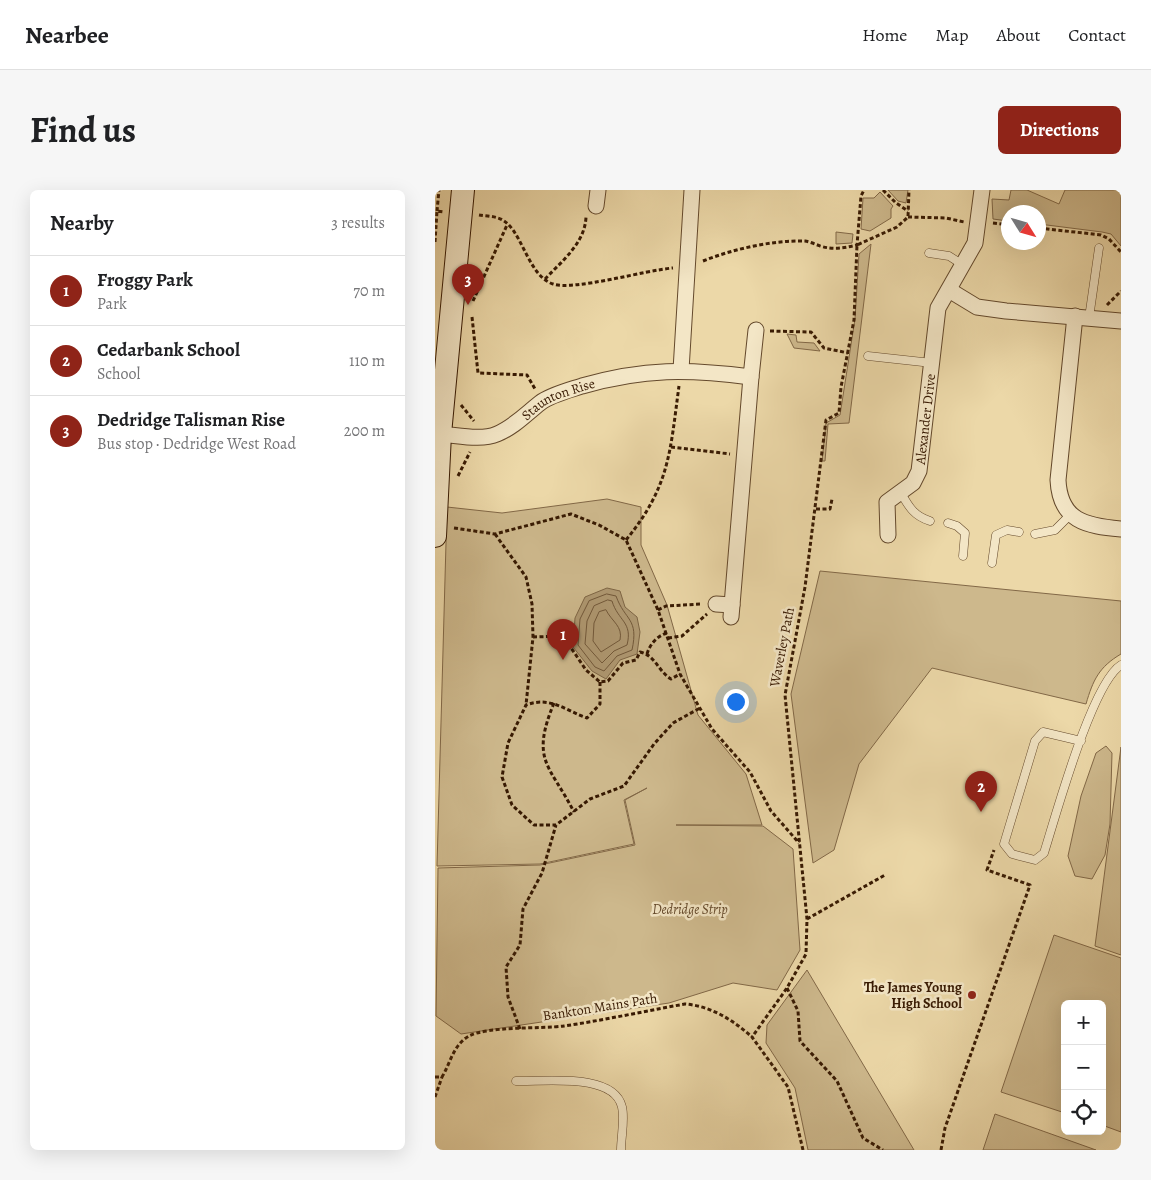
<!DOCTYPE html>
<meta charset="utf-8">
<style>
:root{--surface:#fff;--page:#f6f6f6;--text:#202124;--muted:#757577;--line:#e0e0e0;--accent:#8f2418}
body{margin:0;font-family:Alegreya,serif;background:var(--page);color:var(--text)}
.controls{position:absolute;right:15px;bottom:15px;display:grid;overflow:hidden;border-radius:8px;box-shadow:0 5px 20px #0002}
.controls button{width:45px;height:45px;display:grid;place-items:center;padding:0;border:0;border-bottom:1px solid var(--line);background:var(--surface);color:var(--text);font:25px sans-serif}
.compass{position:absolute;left:566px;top:15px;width:45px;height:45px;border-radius:50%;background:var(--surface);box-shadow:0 5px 20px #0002;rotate:127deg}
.you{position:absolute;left:300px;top:511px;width:18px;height:18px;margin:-12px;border:4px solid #fff;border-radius:50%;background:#1a73e8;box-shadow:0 0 0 8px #1a73e833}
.badge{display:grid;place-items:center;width:32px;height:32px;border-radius:50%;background:var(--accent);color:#fff;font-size:16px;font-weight:700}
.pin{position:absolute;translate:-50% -41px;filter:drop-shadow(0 1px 2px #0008)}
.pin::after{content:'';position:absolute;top:26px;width:18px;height:15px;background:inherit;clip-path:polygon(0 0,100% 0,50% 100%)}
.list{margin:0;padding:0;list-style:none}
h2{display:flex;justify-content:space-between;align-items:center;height:65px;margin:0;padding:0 20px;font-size:21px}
h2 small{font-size:16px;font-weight:400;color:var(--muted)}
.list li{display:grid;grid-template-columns:32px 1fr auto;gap:15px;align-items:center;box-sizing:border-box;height:70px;padding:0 20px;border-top:1px solid var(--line)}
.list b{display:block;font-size:19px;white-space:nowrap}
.list p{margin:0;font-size:16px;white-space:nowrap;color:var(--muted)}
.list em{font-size:16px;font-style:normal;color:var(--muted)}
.icon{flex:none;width:28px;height:28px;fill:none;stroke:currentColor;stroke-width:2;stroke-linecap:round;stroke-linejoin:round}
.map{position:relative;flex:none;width:686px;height:960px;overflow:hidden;border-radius:8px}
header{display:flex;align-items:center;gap:30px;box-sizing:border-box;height:70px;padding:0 25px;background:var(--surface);border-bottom:1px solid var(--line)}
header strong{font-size:24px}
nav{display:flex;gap:28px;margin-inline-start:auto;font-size:18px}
.intro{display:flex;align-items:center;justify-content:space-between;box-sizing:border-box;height:120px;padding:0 30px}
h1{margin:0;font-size:35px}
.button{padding:12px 22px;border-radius:8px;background:var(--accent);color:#fff;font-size:18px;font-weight:700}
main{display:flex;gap:30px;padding:0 30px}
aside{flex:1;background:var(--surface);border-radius:8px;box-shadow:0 5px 20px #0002}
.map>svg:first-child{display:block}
.green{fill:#cdb88c;stroke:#826847}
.water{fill:#ae9770;stroke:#7e6544}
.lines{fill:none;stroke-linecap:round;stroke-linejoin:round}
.shore{stroke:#725839;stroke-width:1}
.lane-casing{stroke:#64492c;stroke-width:9}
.street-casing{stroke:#64492c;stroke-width:17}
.secondary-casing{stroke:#371902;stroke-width:24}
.path{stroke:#371902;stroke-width:3;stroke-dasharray:4 2.5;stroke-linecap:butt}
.lane{stroke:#f3e6c6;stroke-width:8}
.street{stroke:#f3e6c6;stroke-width:15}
.secondary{stroke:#f3e6c6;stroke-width:22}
.poi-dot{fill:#8f2418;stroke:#f3e6c6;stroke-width:2}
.labels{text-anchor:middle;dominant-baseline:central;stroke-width:5;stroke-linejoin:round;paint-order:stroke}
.street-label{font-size:14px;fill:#371902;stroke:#f3e6c6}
.park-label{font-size:14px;font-style:italic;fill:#64492b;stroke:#f3e6c6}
.poi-label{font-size:14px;font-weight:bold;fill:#371902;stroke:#f3e6c6;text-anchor:end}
</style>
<header>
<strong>Nearbee</strong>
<nav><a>Home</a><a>Map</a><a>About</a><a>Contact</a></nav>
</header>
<div class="intro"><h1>Find us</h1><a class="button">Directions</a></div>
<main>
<aside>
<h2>Nearby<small>3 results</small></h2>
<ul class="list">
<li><span class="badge">1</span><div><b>Froggy Park</b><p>Park</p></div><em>70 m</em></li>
<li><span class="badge">2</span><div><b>Cedarbank School</b><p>School</p></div><em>110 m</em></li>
<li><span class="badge">3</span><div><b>Dedridge Talisman Rise</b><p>Bus stop · Dedridge West Road</p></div><em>200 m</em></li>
</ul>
</aside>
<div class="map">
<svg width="686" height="960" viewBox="0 0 686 960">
<rect width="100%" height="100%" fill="#ecd8a8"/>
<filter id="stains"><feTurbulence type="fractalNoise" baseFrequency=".004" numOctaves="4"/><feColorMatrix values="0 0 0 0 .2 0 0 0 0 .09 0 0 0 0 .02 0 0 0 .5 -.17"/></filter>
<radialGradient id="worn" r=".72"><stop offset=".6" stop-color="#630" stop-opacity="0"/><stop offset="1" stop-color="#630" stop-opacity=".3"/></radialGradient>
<path class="green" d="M453 0H473L471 13 463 11Z
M576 0H592L624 14 630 0H686V56L676 44 667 42 604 34V22H574L573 31 558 29 557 9 574 10Z
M445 2 458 16 456 19V28L435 41 426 39 428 8H439Z
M401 42 418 44 417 53 401 54Z
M436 54 414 233 393 234 390 271H387L391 233 405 225 420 129 424 64Z
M352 144 361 145 362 152 379 153 385 161 359 158Z
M172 309 206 317V355L232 415 263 525 311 584 327 635H241L328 636 358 659 365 760 342 800 298 793 234 813 26 844 1 826 3 678 105 675 200 655 190 610 212 598 189 610 199 654 105 674 2 676 12 317 67 323Z
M385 381 686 411V464C664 477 658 490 651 514L497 478 424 574 399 660 378 673 356 504Z
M671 556 677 563 675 634 670 665 657 689 640 686 633 666 646 606 661 563Z
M686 557V765L660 756Z
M619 745 686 768V942L667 935V814H630V923L566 902Z
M372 780 479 960H373L360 898 331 853 332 835Z
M560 924 661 960H548Z"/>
<path class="water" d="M172 398 185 401 190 417 202 427 205 442 202 464 185 470 171 489 157 481 138 457 140 428 150 407Z"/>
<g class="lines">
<path class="shore" d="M172 404 181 406C190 431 204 428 197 460L182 466 169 481 160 477 143 455 145 429 154 411Z
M173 410 177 411C183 431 198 432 192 455L179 461 167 473 150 454 152 431 159 416Z
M171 420C177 432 188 436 185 450L166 462 158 451 159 433 164 422Z"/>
<g class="lane-casing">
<path id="lane" d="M494 63 514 66 528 75
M654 128 664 58
M433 166 497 173
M466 303C474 317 479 326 495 331
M513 333 522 336 530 343 528 366
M600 344 620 340 635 325
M557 373 561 345 572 340 584 342
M646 551 608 542 600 551 569 654 577 664 600 670 609 663C621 625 657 493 686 475
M81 891C109 892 179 882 187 917 190 929 186 947 186 960"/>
</g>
<g class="street-casing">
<g id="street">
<path d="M161 16 163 0"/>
<path d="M514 100 542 117 571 121 686 131"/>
<path d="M640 126 623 290C625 331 651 336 686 339"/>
<path d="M246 180 257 0"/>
<path id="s1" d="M5 244C22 245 46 251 62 244 79 237 91 224 105 213 115 205 135 200 147 196 210 178 253 179 316 187L321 140"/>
<path id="s2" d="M453 345 452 312 478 293 484 281 503 118 540 53 547 0"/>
<path d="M281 414 297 415"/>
<path d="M296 427 316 187"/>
</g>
</g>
<g class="secondary-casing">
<path id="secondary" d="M0 346 5 244 28 0"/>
</g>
<path class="path" d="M448 0 461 13 473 21
M2 21 4 0
M44 25C50 26 57 26 63 28 87 35 91 85 118 94 139 101 211 80 238 78
M473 27 511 28 529 32
M558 33 574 35
M604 38 666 45 674 49 686 62
M0 52 2 21 9 22
M268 71C298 59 338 50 370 51 375 52 380 54 385 56 398 60 409 58 422 55L426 6 429 0
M110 89C127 71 150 53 151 27
M38 111 72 35
M672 115 686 101
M37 127 43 183 92 185 100 199
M335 141 376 142 389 158 413 163
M26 215 39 231
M236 257 295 264
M23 286 35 262
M381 319H395L397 309
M19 338 60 344 136 324 164 335 191 350 223 420 245 484 277 539 315 582 336 621 364 653
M60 344 91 387 97 414 98 447 91 515
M191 350C235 296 235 262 244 196
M223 420 231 416 267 414
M98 447 128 446 151 480 165 492 173 491 188 473 201 470 205 462C220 465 223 481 236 489L245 484
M233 448 247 446 272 424
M212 464C215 454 222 446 232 443
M165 492V514L152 528C130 520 115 506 91 515L73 553 67 587 77 615 99 635H121L155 609 189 596 219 554 238 533 265 518
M119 513C95 571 115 575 139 622
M372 729 450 685
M352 798 363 821 365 851 402 891 428 948 448 960
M85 839 73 807 71 777 85 755 88 719 107 683 121 635
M0 887H7C16 872 18 855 34 846 53 836 106 839 129 836 170 830 210 821 250 814 276 816 298 830 317 847
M0 907 7 887
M368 960 353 897 317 847 352 798 371 764 372 729 350 505 370 397 391 230 404 223 406 197 419 130 422 55 462 37 473 27 474 0
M506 960 510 938 595 695 552 680 559 660"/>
<use href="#lane" class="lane"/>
<use href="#street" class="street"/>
<use href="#secondary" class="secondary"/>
</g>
<circle class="poi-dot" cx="537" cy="805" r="5"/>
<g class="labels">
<g class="street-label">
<text stroke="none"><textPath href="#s1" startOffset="129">Staunton Rise</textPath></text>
<text stroke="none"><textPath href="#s2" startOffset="131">Alexander Drive</textPath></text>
<text transform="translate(347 457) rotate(-79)">Waverley Path</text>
<text transform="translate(165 817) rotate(-9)">Bankton Mains Path</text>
</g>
<g class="park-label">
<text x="255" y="719">Dedridge Strip</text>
</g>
<g class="poi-label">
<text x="527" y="797">The James Young<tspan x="527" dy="16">High School</tspan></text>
</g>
</g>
<rect width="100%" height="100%" filter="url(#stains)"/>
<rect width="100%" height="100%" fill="url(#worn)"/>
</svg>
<div class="controls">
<button>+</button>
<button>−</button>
<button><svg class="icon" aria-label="locate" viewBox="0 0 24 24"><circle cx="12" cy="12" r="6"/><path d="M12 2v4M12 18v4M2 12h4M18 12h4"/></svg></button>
</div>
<svg class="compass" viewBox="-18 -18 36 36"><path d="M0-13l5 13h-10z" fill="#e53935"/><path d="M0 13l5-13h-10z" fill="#757577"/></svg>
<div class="you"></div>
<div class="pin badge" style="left:128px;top:470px">1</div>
<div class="pin badge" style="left:546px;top:622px">2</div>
<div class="pin badge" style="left:33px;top:115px">3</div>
</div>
</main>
